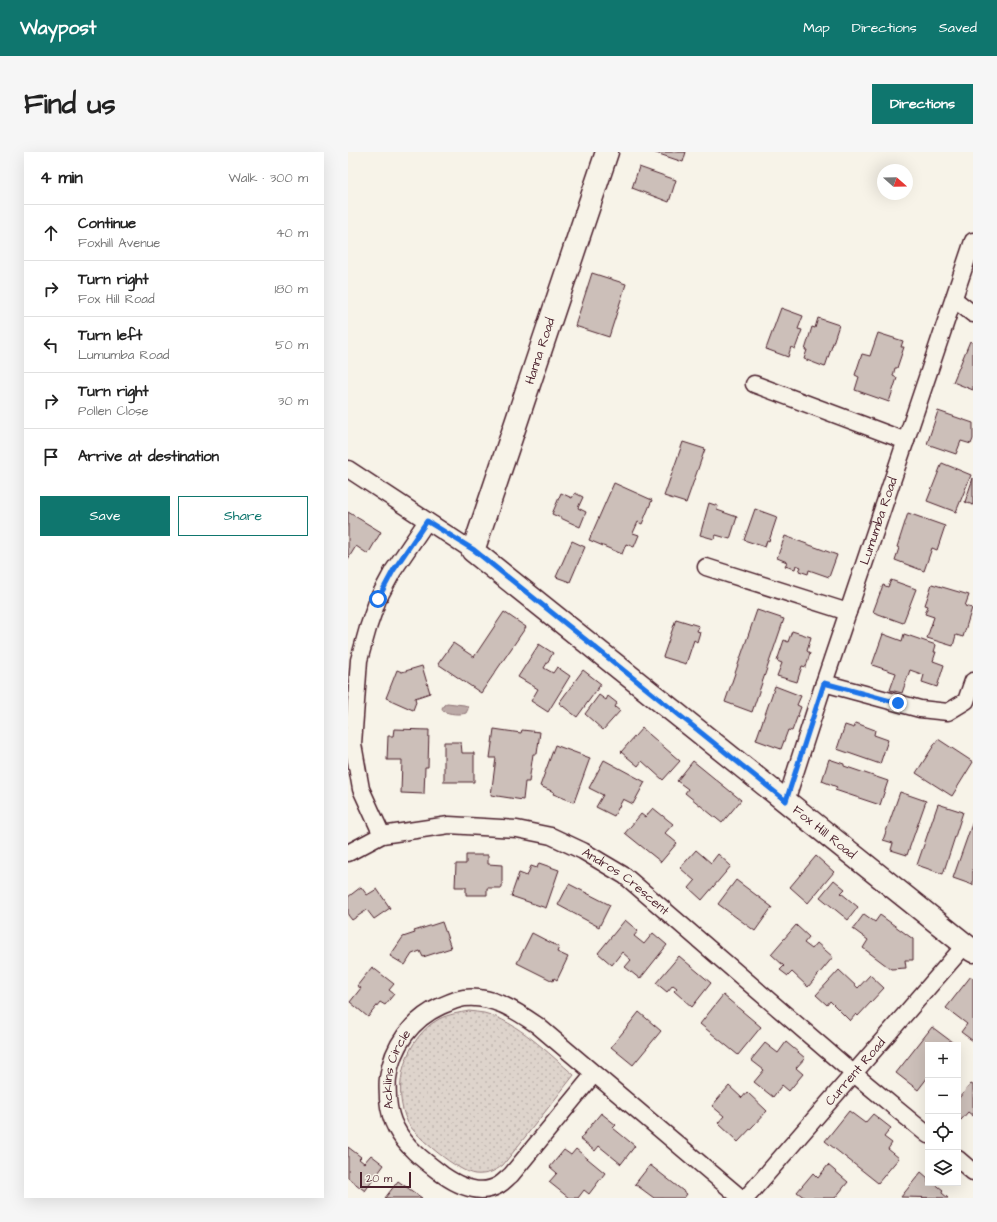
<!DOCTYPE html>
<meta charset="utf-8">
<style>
:root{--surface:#fff;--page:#f6f6f6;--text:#222;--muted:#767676;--line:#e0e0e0;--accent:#0f766e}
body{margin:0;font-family:"Architects Daughter",sans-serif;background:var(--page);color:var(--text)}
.controls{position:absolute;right:12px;bottom:12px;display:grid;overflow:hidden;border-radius:0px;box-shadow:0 4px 16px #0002}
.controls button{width:36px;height:36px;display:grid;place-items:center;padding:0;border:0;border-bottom:1px solid var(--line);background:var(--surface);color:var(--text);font:20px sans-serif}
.compass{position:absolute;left:529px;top:12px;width:36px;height:36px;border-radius:50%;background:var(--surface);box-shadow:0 4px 16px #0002;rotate:110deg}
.scale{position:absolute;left:12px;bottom:10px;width:51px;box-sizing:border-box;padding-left:4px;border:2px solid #4a1f2b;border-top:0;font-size:11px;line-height:14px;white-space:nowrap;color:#4a1f2b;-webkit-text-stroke:3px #f7f3e8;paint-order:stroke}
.stop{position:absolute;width:12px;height:12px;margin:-9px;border:3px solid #1a73e8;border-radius:50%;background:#fff}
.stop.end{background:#1a73e8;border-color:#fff;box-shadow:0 1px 4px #0008}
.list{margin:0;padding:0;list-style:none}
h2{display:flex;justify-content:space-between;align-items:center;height:52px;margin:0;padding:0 16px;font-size:17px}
h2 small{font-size:13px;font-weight:400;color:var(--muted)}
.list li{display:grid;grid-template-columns:26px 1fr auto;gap:12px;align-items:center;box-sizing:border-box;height:56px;padding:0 16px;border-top:1px solid var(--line)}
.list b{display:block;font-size:15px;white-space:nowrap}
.list p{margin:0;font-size:13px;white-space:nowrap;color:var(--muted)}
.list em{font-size:13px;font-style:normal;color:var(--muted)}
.actions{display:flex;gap:8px;padding:12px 16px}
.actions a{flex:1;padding:9px 0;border:1px solid var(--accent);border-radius:0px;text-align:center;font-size:14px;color:var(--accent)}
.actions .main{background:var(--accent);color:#fff}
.icon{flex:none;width:22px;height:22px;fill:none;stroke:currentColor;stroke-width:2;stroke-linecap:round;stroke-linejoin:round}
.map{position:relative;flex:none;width:625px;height:1046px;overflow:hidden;border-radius:0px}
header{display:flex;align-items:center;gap:24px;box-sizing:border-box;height:56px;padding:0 20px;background:var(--accent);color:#fff}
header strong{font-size:19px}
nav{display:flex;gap:22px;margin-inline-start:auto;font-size:14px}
.intro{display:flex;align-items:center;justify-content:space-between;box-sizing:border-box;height:96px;padding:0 24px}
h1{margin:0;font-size:28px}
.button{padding:10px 18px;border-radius:0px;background:var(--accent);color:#fff;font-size:14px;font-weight:700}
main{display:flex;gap:24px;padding:0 24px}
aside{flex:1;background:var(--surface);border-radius:0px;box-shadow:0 4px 16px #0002}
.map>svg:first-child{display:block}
.park{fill:url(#park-dots);stroke:#947a7c}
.water{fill:#bcaaa7;stroke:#8e7275}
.building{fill:#ccbfb9;stroke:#4a1f2b}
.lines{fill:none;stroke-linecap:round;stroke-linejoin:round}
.street-casing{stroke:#4a1f2b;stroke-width:19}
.secondary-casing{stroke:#4a1f2b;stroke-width:25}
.street{stroke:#f7f3e8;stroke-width:16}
.secondary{stroke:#f7f3e8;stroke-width:22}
.route{stroke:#1a73e8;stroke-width:5}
.labels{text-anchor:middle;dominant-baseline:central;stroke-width:3;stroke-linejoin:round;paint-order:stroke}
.street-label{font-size:13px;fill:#4a1f2b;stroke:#f7f3e8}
</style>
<header>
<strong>Waypost</strong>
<nav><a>Map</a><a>Directions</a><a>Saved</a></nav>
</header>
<div class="intro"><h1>Find us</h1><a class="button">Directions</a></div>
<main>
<aside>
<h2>4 min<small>Walk · 300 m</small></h2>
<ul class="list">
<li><svg class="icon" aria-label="ahead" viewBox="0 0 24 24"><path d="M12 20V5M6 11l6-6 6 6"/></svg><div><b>Continue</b><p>Foxhill Avenue</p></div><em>40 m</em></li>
<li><svg class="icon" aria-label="right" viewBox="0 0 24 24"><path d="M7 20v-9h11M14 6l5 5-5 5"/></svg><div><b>Turn right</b><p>Fox Hill Road</p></div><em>180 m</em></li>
<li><svg class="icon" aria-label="left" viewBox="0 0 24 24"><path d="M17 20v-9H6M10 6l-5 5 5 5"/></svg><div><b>Turn left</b><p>Lumumba Road</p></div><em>50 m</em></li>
<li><svg class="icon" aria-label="right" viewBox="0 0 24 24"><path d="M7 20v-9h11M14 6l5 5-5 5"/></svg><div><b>Turn right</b><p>Pollen Close</p></div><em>30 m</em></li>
<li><svg class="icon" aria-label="arrive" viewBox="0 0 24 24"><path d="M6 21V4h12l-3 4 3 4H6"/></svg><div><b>Arrive at destination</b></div></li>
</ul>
<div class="actions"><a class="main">Save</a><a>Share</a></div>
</aside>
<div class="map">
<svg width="625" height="1046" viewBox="0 0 625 1046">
<defs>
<pattern id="park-dots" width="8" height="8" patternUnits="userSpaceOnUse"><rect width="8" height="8" fill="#ded4cc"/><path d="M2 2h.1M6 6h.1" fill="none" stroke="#c0b6af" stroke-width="1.8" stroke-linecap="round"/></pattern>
</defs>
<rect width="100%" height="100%" fill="#f7f3e8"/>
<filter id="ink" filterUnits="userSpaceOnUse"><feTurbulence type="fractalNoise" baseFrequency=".025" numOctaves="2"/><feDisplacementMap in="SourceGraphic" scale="8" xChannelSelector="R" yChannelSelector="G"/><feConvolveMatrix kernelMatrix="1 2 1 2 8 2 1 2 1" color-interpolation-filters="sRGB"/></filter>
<g filter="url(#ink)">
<path class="park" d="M121 859C126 860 131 860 136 861 169 869 201 902 226 923L155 1013C146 1020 138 1023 127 1022 110 1020 68 985 60 971 42 936 58 885 91 867 101 862 111 861 121 859Z"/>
<path class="water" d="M99 551 116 553 119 554 120 557 118 561C112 563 101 562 95 559L94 556 96 553Z"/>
<path class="building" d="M305 0H338L335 10Z
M291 15 328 28 321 50 284 36Z
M244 121 278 132 261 185 227 174Z
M433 156 455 164 450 177 454 178 447 197 443 195 440 205 418 197Z
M470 166 491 173 477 215 456 207 459 198H457L464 175 467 176Z
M530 181 555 189 553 195H556L549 216H547L545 224 549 226 541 250 507 238 511 225 507 223 514 202 522 204Z
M622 189 625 191V238L605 230Z
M590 259 625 271V287L623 292 613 289 608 302 579 292Z
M335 290 357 297 338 351 316 344Z
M594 311 623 323 608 360 579 349Z
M625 326V353L617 350Z
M266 331 304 348 294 372 290 370 285 381 291 383 286 395 278 392 274 402 241 388Z
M213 341 224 346 227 341 235 345 230 356 238 360 232 375 204 362Z
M361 351 370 354 369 358 389 365 382 387 368 383 366 387 352 383Z
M407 357 429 365 421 389 419 388 417 395 396 388Z
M0 360 33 380 20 402 8 394 0 407Z
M560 361 597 374 589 398 584 396 576 419 547 408 551 396 549 395Z
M437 384 489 403 481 425 461 418 460 422 451 419 453 415 448 413 447 417 437 414 439 410 429 406Z
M224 389 237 395 222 430 208 425Z
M543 428 568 437 555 471 525 460 535 433 540 435Z
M584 432 621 443 617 454 624 456 615 485 608 483 605 494 579 486 586 465 577 462 580 454 577 453Z
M409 458 436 467 404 560 377 550Z
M156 460 178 475 133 541 90 512 105 491 126 505Z
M328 467 351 474 349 479 352 480 349 490 346 488 338 512 315 505Z
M444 479 463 485 459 499 462 501 458 515 454 514 449 530 429 524 434 511 429 509 436 488 440 490Z
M535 482 554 489 556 482 588 493 586 500H588L585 509 596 513 589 535 574 530 576 523 562 518 554 541 542 538 548 521 524 513Z
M191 492 205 501 196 516 205 521 209 515 222 524 200 560 183 549 190 537 170 525Z
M74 514 82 541 67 546 68 550 65 558 38 546 49 518 54 520Z
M235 518 253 532 229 565 211 551Z
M427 534 453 544 449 553 453 555 444 579 440 578 433 597 408 588Z
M251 543 258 548 260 544 269 551 267 555 272 559 255 578 237 562Z
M508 571 527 578 526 583 540 588 532 612 489 597 497 573 506 576Z
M294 576 332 609 315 628 294 609 290 614 273 600Z
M46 577 81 578 80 615H77L76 642 53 641 54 608H39L40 584H45Z
M146 577 173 581 174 578 192 580 189 602H185L181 630H177L175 648 143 643 148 606H142Z
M590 587 625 610 604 644 568 621Z
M96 590H113L114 601H126V630H96Z
M207 593 242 606 226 650 205 642 206 640 192 634Z
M481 607 496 612V614L540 629 532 653 487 638 489 635 474 629Z
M256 608 297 630 285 652 275 647 266 664 248 655 255 643 241 636Z
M345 609 393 648 374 671 337 641 340 637 329 629Z
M552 640 578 649 559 703 543 698 545 691 535 688Z
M590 652 615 660 595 722 569 713Z
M305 656 325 672 317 681 329 691 313 710 277 681 293 662 297 665Z
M625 669V733L605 726Z
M348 698 363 711 370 702 383 714 354 748 341 736 347 729 332 716Z
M118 703H140V712L154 713V736H139V743H118V735H107L108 712H118Z
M468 704 486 720 460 751 442 735Z
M191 711 211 718 198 756 163 744 171 721 179 724 183 714 189 716Z
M388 728 424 755 407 779 370 752Z
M486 728 497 737 493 741 510 755 500 768 472 745Z
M221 732 262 753 251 775 210 753Z
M13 735 19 743 29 737 42 756 26 767 19 758 4 768 0 763V745Z
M516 762 527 770 532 763 565 787V808H557L558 816 543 817 515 796 520 788 505 777Z
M277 768 290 779 286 784 296 792 305 781 319 793 292 827 277 815 283 808 274 800 264 813 250 801Z
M94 770 103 796 75 805 72 799 64 802 57 813 42 804 55 785 67 781 66 779Z
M448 773 461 785 456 791 464 797 469 791 485 805 460 835 444 820 440 824 432 818 436 814 423 802Z
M184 781 211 795 209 800 220 805 209 828 206 826 205 829 169 811Z
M331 804 363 831 344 855 326 839 329 836 325 833 319 840 308 831Z
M24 815 46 832 41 838 46 842 37 853 32 850 20 865 2 850 13 836 9 834Z
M491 818 510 836 522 823 536 836 510 864 508 862 502 869 482 849 479 853 468 843Z
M623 824 625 826V889L613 880 619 872 598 856Z
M375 843 413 875 390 903 352 872Z
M291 860 313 879 285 913 263 895Z
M584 875 608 893H580V925L570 938 548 921Z
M438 890 457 906 448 916 455 922 441 939 434 933 425 945 406 930 416 918 403 908 417 891 430 901Z
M623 932 625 933V964L620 960 613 968 610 966V947Z
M381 934 394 946 399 940 419 959 390 990 370 971 376 964 364 954Z
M501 959 517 971 525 962 543 976 536 985 544 991 540 997 551 1006 530 1031 477 989Z
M253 961 268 973 265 976 287 994 273 1012 251 994 247 999 232 987Z
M0 995 13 1005 11 1007 16 1011 23 1003 36 1013 17 1039 0 1026Z
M228 997 257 1021 241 1042 236 1038 230 1046H221L201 1030 209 1021 202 1015 216 998 223 1003Z
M302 1013 339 1042 336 1046H306L287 1032Z
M480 1013 500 1030 487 1046H457L449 1040 465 1021 470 1026Z
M573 1020 580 1026V1031H586L595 1038 594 1041 600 1046 553 1045Z
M50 1029 64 1039 74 1046H37Z"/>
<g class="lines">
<g class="street-casing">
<g id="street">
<path d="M606 147 625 162"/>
<path d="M406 232 558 289"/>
<path d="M0 317 125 399"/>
<path d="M358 415 500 460"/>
<path d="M476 531 572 557 600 560 618 549 625 529"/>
<path id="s1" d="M438 649 476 531 625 89"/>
<path d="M34 683 13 637 5 592 11 508 20 476 30 447 45 419 79 369"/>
<path id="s2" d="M0 701 34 683 101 673 169 677 203 684 235 699 277 724 505 921 580 983"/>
<path id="s3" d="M246 922 163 1023C159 1026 156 1030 151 1033 133 1044 111 1034 95 1023 78 1010 58 996 48 976 43 967 41 958 40 947 40 940 39 933 40 926 44 894 64 867 93 854 100 851 109 847 116 846 144 843 167 858 189 873L393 1046"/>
<path d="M610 1007 625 1020"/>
<path id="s4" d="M398 1046 617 793"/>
</g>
</g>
<g class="secondary-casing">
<g id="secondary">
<path id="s5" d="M259 0 125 399 625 799"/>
</g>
</g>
<use href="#street" class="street"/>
<use href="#secondary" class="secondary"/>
</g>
</g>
<g class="lines" filter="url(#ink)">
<path class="route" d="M30 447 45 419 79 369 126 398 438 649 476 531 550 551"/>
</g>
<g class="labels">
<g class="street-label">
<text transform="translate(192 199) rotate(-72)">Hanna Road</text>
<text stroke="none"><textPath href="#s1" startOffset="295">Lumumba Road</textPath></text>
<text stroke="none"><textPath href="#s5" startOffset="871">Fox Hill Road</textPath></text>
<text stroke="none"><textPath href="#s2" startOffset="297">Andros Crescent</textPath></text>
<text stroke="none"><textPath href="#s3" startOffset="335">Acklins Circle</textPath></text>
<text stroke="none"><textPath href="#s4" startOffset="167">Current Road</textPath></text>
</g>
</g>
</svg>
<div class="controls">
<button>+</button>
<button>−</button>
<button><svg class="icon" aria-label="locate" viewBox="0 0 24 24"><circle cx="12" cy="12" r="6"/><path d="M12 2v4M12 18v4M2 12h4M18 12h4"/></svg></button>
<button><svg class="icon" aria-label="layers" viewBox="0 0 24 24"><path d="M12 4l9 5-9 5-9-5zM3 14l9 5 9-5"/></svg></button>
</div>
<svg class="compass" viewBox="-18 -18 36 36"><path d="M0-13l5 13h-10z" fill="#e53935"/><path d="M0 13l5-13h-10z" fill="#767676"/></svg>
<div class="scale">20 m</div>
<div class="stop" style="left:30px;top:447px"></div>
<div class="stop end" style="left:550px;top:551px"></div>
</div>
</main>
